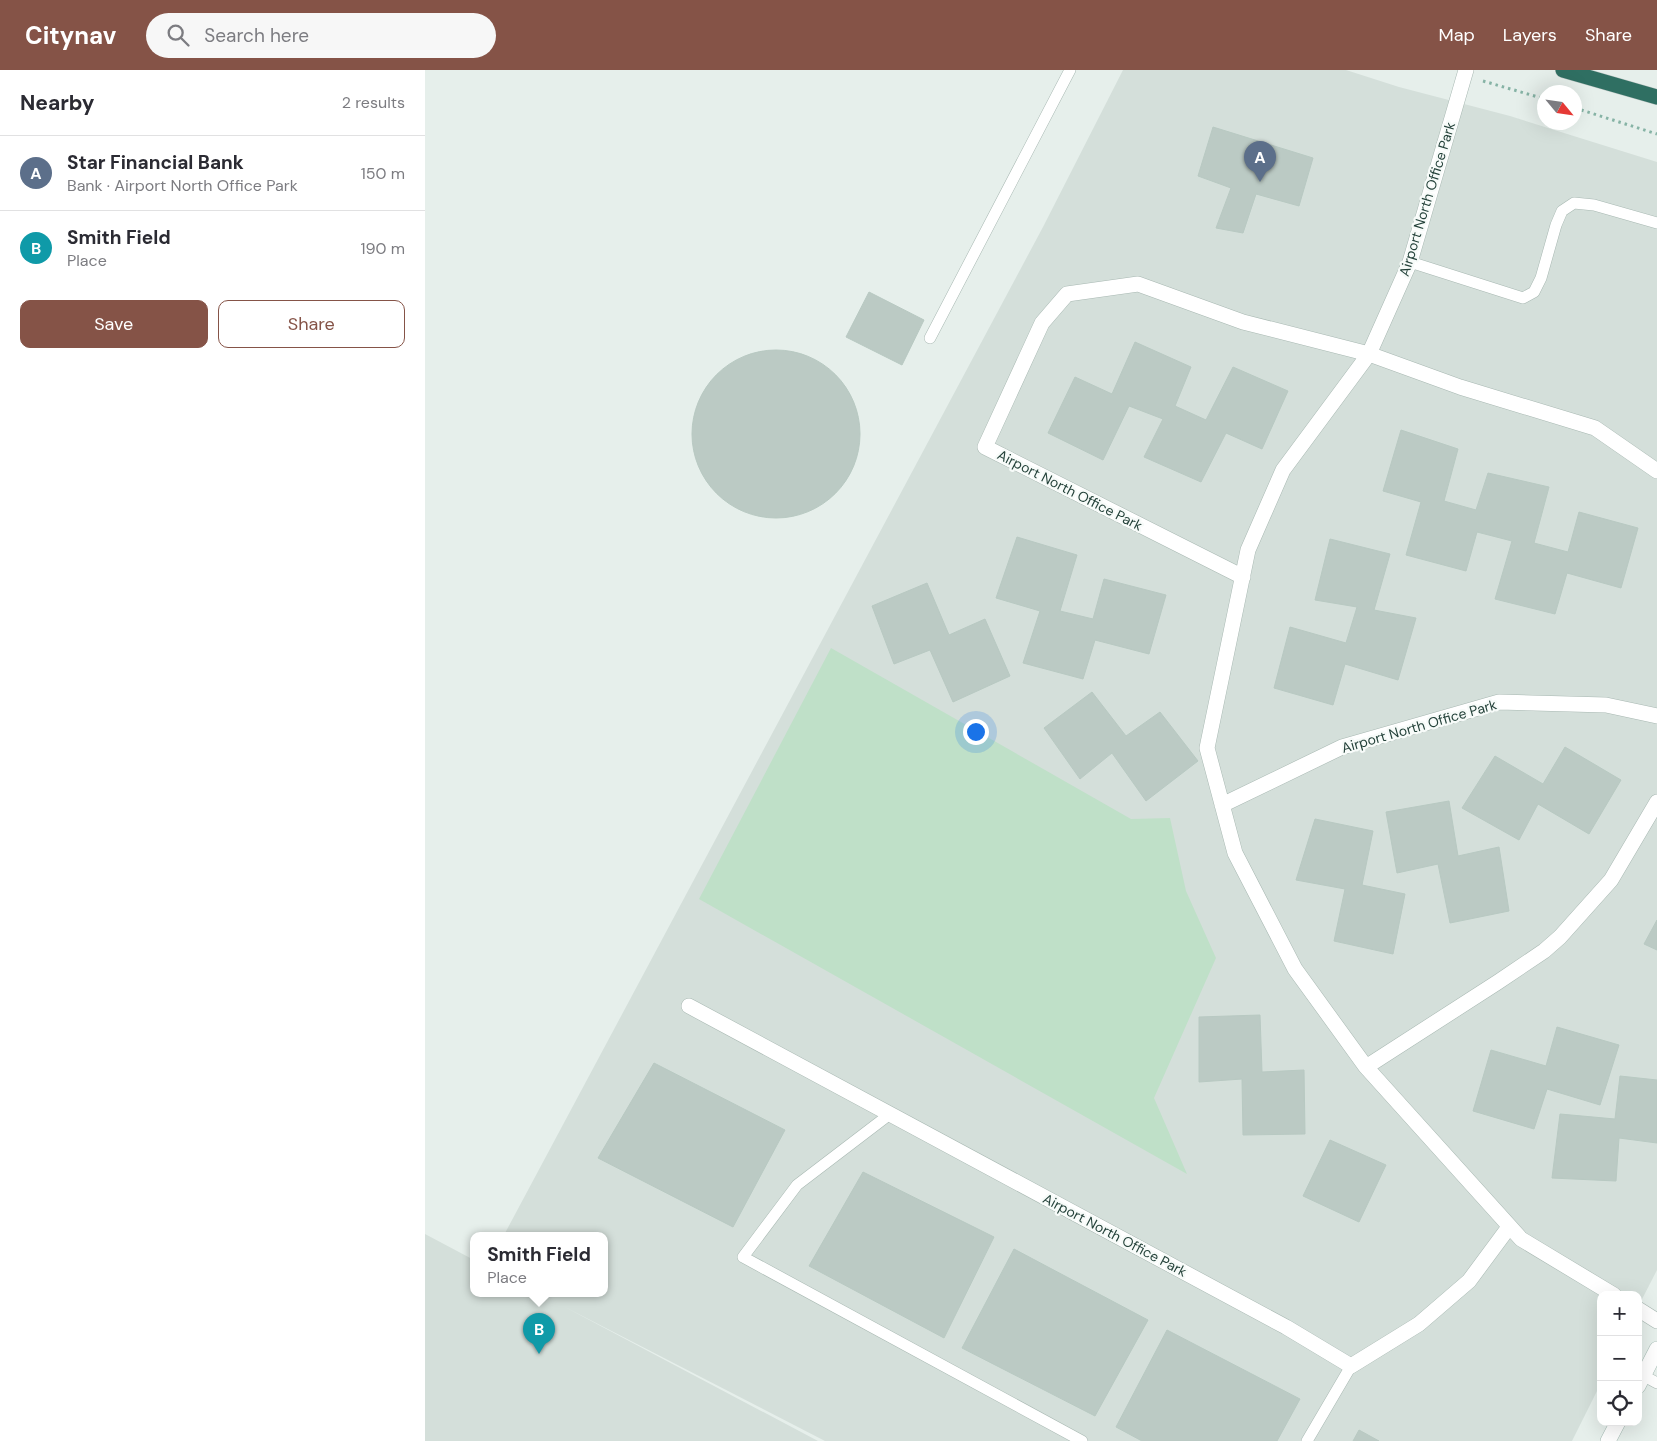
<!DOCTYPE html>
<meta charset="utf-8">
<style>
:root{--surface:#fff;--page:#f7f7f7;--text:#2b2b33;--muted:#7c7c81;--line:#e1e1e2;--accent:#855347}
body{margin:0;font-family:"DM Sans",sans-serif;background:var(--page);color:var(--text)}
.controls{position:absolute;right:15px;bottom:15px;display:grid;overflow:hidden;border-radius:10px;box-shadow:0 5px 20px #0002}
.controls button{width:45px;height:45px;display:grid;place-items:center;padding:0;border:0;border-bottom:1px solid var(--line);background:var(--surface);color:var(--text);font:25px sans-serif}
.compass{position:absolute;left:1112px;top:15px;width:45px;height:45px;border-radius:50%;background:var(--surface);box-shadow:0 5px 20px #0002;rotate:119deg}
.you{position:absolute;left:550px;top:661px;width:18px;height:18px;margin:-12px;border:4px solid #fff;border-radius:50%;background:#1a73e8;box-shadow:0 0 0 8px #1a73e833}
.badge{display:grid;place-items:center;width:32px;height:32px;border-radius:50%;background:var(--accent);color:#fff;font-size:16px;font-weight:700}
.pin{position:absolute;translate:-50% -41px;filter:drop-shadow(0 1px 2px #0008)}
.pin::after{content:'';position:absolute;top:26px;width:18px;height:15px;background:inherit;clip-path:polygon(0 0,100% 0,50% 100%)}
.popup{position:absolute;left:45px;top:1162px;width:138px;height:65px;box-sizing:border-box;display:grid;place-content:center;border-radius:10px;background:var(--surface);filter:drop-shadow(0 1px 4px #0005);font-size:16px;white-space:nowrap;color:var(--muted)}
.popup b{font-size:19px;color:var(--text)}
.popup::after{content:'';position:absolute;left:50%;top:100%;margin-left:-10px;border:10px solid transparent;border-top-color:var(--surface)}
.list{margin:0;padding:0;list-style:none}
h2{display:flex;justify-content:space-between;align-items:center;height:65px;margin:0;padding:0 20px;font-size:21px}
h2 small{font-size:16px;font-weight:400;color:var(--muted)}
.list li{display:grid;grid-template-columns:32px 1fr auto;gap:15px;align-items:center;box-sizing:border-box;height:75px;padding:0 20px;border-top:1px solid var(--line)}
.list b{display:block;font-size:19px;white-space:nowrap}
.list p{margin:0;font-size:16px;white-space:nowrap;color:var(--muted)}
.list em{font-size:16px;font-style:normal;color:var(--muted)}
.actions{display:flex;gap:10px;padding:15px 20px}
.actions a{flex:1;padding:11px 0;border:1px solid var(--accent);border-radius:10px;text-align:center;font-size:18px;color:var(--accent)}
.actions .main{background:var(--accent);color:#fff}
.icon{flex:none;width:28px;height:28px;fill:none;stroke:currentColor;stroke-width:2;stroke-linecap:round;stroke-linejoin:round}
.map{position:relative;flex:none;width:1232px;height:1371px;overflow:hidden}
header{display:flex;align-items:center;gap:30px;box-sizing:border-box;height:70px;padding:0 25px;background:var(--accent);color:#fff}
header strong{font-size:24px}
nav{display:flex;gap:28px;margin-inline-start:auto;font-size:18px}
.search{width:350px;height:45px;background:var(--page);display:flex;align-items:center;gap:12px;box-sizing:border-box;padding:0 18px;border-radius:28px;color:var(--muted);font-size:19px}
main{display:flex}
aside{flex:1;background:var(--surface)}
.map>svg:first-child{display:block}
.built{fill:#d4dfda}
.green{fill:#bfe0c8}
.building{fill:#bbcac4;stroke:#b8c9c2}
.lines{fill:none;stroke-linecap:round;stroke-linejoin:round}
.lane-casing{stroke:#a8b8b2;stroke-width:12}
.street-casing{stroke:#a8b8b2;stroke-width:16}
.secondary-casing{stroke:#a4bbb3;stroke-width:16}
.highway-casing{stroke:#c2cac8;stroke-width:16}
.path{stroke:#86b3a5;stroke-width:3;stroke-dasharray:2.5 4;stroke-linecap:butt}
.lane{stroke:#fff;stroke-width:11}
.street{stroke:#fff;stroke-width:15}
.secondary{stroke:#fff;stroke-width:15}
.highway{stroke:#2f6f62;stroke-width:15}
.labels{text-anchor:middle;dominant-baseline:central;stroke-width:4.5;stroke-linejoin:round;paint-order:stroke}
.street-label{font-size:14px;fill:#24423a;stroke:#f7fbf9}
</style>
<header>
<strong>Citynav</strong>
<div class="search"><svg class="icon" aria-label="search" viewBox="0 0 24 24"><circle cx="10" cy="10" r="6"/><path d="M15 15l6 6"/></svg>Search here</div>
<nav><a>Map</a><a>Layers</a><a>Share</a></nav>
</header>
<main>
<aside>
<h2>Nearby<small>2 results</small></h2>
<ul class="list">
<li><span class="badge" style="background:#5c6f8a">A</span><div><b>Star Financial Bank</b><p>Bank · Airport North Office Park</p></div><em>150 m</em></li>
<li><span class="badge" style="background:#0f9aa8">B</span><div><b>Smith Field</b><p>Place</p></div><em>190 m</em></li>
</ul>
<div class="actions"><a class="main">Save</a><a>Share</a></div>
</aside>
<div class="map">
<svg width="1232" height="1371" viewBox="0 0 1232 1371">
<rect width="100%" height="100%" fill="#e6efeb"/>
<path class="built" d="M698 0H921L974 17 1085 46 1232 92V1200L1213 1237V1225H1176V1313L1147 1371H400L138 1236 393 1371H0V1164L49 1190V1223H179V1165H79L618 157Z"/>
<path class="green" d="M406 578 706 749 745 748 761 821 791 888 729 1028 762 1104 274 829Z"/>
<path class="building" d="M788 57 888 88 874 136 831 124 818 163 791 158 806 118 773 106Z
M444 222 499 250 477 295 421 267Z
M710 272 766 297 750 336 781 350 808 297 863 321 837 379 801 363 776 412 719 387 738 349 704 336 678 390 623 363 650 307 687 324Z
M267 364a84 84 0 1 1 168 0a84 84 0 1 1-168 0Z
M976 360 1033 379 1019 431 1051 440 1063 403 1124 417 1109 473 1143 482 1154 442 1213 458 1196 518 1142 503 1130 544 1070 529 1087 471 1052 462 1041 501 981 485 996 432 958 421Z
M592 467 652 485 635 541 668 549 679 509 741 525 724 584 670 570 658 609 598 593 615 541 571 528Z
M905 469 965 484 949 540 991 548 973 610 920 594 908 635 849 618 865 557 921 573 932 537 890 530Z
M502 513 524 565 560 549 585 606 528 632 505 580 469 594 447 536Z
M667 622 701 666 735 642 773 691 721 731 687 683 655 709 619 658Z
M1140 677 1196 710 1164 764 1113 734 1094 770 1037 738 1070 686 1118 714Z
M1024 731 1033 786 1074 777 1084 841 1025 853 1013 794 972 803 961 742Z
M890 749 948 761 937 815 980 824 968 884 909 871 920 819 871 810Z
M1232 850V880L1219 874Z
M835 945 837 1002 879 1000 880 1064 818 1065 817 1009 774 1012V947Z
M1132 957 1194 975 1175 1035 1122 1019 1109 1059 1048 1041 1066 980 1121 996Z
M229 993 360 1060 308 1157 173 1088Z
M1195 1006 1232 1010V1073L1194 1068 1191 1111 1127 1108 1135 1044 1190 1049Z
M905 1070 961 1095 934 1152 878 1126Z
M438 1102 569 1167 519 1268 384 1196Z
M589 1179 723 1250 670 1346 537 1278Z
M742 1260 875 1329 852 1371H717L691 1357Z
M934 1360 954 1371H928Z"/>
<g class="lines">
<g class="lane-casing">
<path id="lane" d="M985 192 1098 228 1109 222 1116 208 1131 155 1137 141 1149 133 1169 135 1232 153
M505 268 645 0
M465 1044 372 1115 318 1187 657 1371
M1219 1306 1232 1313
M882 1371 926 1296"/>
</g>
<g class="street-casing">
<path id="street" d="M1041 0 985 192 944 284 858 400 823 480 782 678 810 783 870 899 941 997 1096 1169 1189 1225
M818 507 560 377 617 253 642 224 713 214 818 252 944 284 1035 317 1170 358 1232 401
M797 735 917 677 1074 632 1181 635 1232 646
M264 936 861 1257 926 1296 994 1254 1044 1211 1084 1157
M941 997 1073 912 1119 881 1135 867 1186 810 1232 732
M1213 1239 1232 1251"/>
</g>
<g class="secondary-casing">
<path id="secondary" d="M1213 1316 1232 1279
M1183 1371 1193 1352"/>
</g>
<g class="highway-casing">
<path id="highway" d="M1138 0 1232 27"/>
</g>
<path class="path" d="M1058 11 1120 29
M1150 38 1232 64"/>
<use href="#lane" class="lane"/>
<use href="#street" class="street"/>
<use href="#secondary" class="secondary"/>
<use href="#highway" class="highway"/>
</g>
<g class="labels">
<g class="street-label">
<text transform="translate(1002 129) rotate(-73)">Airport North Office Park</text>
<text transform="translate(645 420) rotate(27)">Airport North Office Park</text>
<text transform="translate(994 656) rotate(-16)">Airport North Office Park</text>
<text transform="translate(690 1165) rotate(28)">Airport North Office Park</text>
</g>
</g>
</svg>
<div class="controls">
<button>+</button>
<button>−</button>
<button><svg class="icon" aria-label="locate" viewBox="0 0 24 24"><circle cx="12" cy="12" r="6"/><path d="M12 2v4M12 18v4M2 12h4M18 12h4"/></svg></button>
</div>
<svg class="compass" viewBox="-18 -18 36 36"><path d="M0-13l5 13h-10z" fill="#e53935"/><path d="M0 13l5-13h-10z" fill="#7c7c81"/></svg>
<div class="you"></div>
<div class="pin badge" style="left:835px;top:112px;background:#5c6f8a">A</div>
<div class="pin badge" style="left:114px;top:1284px;background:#0f9aa8">B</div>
<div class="popup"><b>Smith Field</b>Place</div>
</div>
</main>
